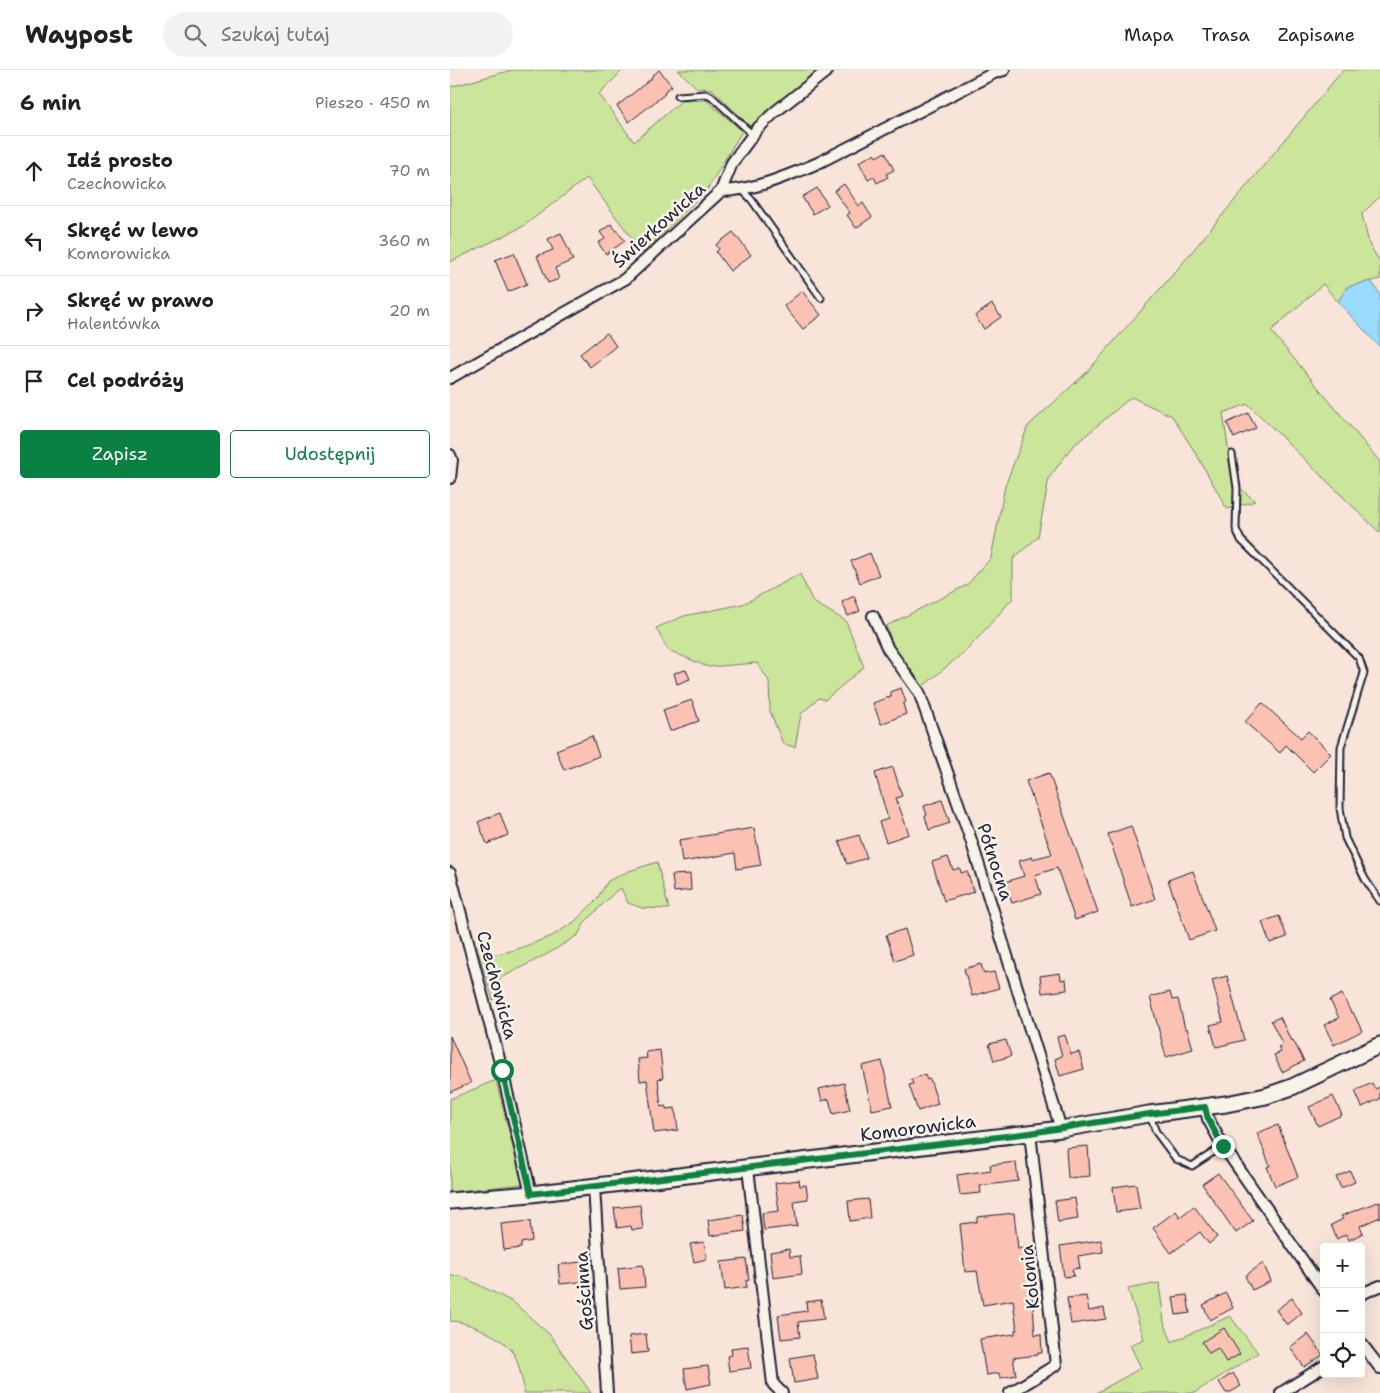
<!DOCTYPE html>
<html lang="pl">
<meta charset="utf-8">
<style>
:root{--surface:#fff;--page:#f2f2f2;--text:#202124;--muted:#757577;--line:#e0e0e0;--accent:#0b8043}
body{margin:0;font-family:"Shantell Sans",sans-serif;background:var(--page);color:var(--text)}
.controls{position:absolute;right:15px;bottom:15px;display:grid;overflow:hidden;border-radius:5px;box-shadow:0 5px 20px #0002}
.controls button{width:45px;height:45px;display:grid;place-items:center;padding:0;border:0;border-bottom:1px solid var(--line);background:var(--surface);color:var(--text);font:25px sans-serif}
.stop{position:absolute;width:15px;height:15px;margin:-11px;border:4px solid #0b8043;border-radius:50%;background:#fff}
.stop.end{background:#0b8043;border-color:#fff;box-shadow:0 1px 5px #0008}
.list{margin:0;padding:0;list-style:none}
h2{display:flex;justify-content:space-between;align-items:center;height:65px;margin:0;padding:0 20px;font-size:21px}
h2 small{font-size:16px;font-weight:400;color:var(--muted)}
.list li{display:grid;grid-template-columns:32px 1fr auto;gap:15px;align-items:center;box-sizing:border-box;height:70px;padding:0 20px;border-top:1px solid var(--line)}
.list b{display:block;font-size:19px;white-space:nowrap}
.list p{margin:0;font-size:16px;white-space:nowrap;color:var(--muted)}
.list em{font-size:16px;font-style:normal;color:var(--muted)}
.actions{display:flex;gap:10px;padding:15px 20px}
.actions a{flex:1;padding:11px 0;border:1px solid var(--accent);border-radius:5px;text-align:center;font-size:18px;color:var(--accent)}
.actions .main{background:var(--accent);color:#fff}
.icon{flex:none;width:28px;height:28px;fill:none;stroke:currentColor;stroke-width:2;stroke-linecap:round;stroke-linejoin:round}
.map{position:relative;flex:none;width:930px;height:1323px;overflow:hidden}
header{display:flex;align-items:center;gap:30px;box-sizing:border-box;height:70px;padding:0 25px;background:var(--surface);border-bottom:1px solid var(--line)}
header strong{font-size:24px}
nav{display:flex;gap:28px;margin-inline-start:auto;font-size:18px}
.search{width:350px;height:45px;background:var(--page);display:flex;align-items:center;gap:12px;box-sizing:border-box;padding:0 18px;border-radius:28px;color:var(--muted);font-size:19px}
main{display:flex}
aside{flex:1;background:var(--surface)}
.map>svg:first-child{display:block}
.green{fill:#cbe59b;stroke:#76846b}
.water{fill:#9adbfc;stroke:#6a91af}
.building{fill:#fbc1b3;stroke:#22223b}
.lines{fill:none;stroke-linecap:round;stroke-linejoin:round}
.lane-casing{stroke:#22223b;stroke-width:9}
.street-casing{stroke:#22223b;stroke-width:14}
.secondary-casing{stroke:#22223b;stroke-width:19}
.lane{stroke:#f7f3e8;stroke-width:5}
.street{stroke:#f7f3e8;stroke-width:10}
.secondary{stroke:#f7f3e8;stroke-width:15}
.route{stroke:#0b8043;stroke-width:6}
.labels{text-anchor:middle;dominant-baseline:central;stroke-width:5;stroke-linejoin:round;paint-order:stroke}
.street-label{font-size:18px;fill:#22223b;stroke:#f7f3e8}
</style>
<header>
<strong>Waypost</strong>
<div class="search"><svg class="icon" aria-label="search" viewBox="0 0 24 24"><circle cx="10" cy="10" r="6"/><path d="M15 15l6 6"/></svg>Szukaj tutaj</div>
<nav><a>Mapa</a><a>Trasa</a><a>Zapisane</a></nav>
</header>
<main>
<aside>
<h2>6 min<small>Pieszo · 450 m</small></h2>
<ul class="list">
<li><svg class="icon" aria-label="ahead" viewBox="0 0 24 24"><path d="M12 20V5M6 11l6-6 6 6"/></svg><div><b>Idź prosto</b><p>Czechowicka</p></div><em>70 m</em></li>
<li><svg class="icon" aria-label="left" viewBox="0 0 24 24"><path d="M17 20v-9H6M10 6l-5 5 5 5"/></svg><div><b>Skręć w lewo</b><p>Komorowicka</p></div><em>360 m</em></li>
<li><svg class="icon" aria-label="right" viewBox="0 0 24 24"><path d="M7 20v-9h11M14 6l5 5-5 5"/></svg><div><b>Skręć w prawo</b><p>Halentówka</p></div><em>20 m</em></li>
<li><svg class="icon" aria-label="arrive" viewBox="0 0 24 24"><path d="M6 21V4h12l-3 4 3 4H6"/></svg><div><b>Cel podróży</b></div></li>
</ul>
<div class="actions"><a class="main">Zapisz</a><a>Udostępnij</a></div>
</aside>
<div class="map">
<svg width="930" height="1323" viewBox="0 0 930 1323">
<rect width="100%" height="100%" fill="#f8e4d8"/>
<filter id="ink" filterUnits="userSpaceOnUse"><feTurbulence type="fractalNoise" baseFrequency=".02" numOctaves="2"/><feDisplacementMap in="SourceGraphic" scale="10" xChannelSelector="R" yChannelSelector="G"/><feConvolveMatrix kernelMatrix="1 2 1 2 8 2 1 2 1" color-interpolation-filters="sRGB"/></filter>
<g filter="url(#ink)">
<path class="green" d="M62 0H173L149 24 184 72 231 31 256 30 292 61 257 120 193 183 137 108 72 157 0 192V17Z
M228 0H368L300 56 262 19 247 18Z
M893 0H930V126L912 144 919 174 930 192V209L897 217 888 232 873 214 821 261 930 392V463L798 334 773 343 783 412 805 431 777 439 748 387 722 346 681 327 621 378 599 408 588 467 563 489V528L518 579 472 617 444 577 436 556 517 515 541 488 555 416 578 356 637 302 725 202Z
M350 504 363 532 396 551 414 597 375 630 369 628 351 644 345 677 333 674 320 641 319 611 307 593 258 597 218 580 206 558 234 546 293 534Z
M207 792 219 839 192 838 178 833 171 818 166 821 136 851 128 865 101 882 51 908 43 930 26 875 42 885 65 880 102 866 124 852 146 830 158 811 179 801Z
M46 1010 72 1114 0 1122V1029Z
M0 1206H11L63 1232 100 1265 141 1323H74V1317C71 1307 69 1293 64 1284 56 1268 17 1251 0 1251Z
M709 1213 714 1252 722 1272 780 1246 808 1283 744 1323H646L691 1298 680 1275 694 1269 678 1219Z"/>
<path class="water" d="M921 211 930 224V275L929 276 888 232 897 217Z"/>
<path class="building" d="M209 0 222 16 214 22 215 24 179 52 167 36 202 8 201 7Z
M435 82 444 100 436 104 438 107 427 113 424 107 418 110 409 92 424 84 426 87Z
M394 114 409 136 413 133 422 147 406 158 397 145 400 143 384 121Z
M367 118 378 135 363 144 352 127Z
M161 154 175 171 156 184 148 173 155 169 150 162Z
M283 162 301 185 280 201 266 182 269 179 266 175Z
M111 163 123 190 105 198 109 209 98 213 87 186 103 180 98 169Z
M64 183 77 214 58 222 45 190Z
M352 221 371 245 353 259 334 236Z
M542 234 551 247 534 259 525 246Z
M157 263 166 276 140 297 130 284Z
M798 343 806 358 784 368 777 353Z
M420 483 429 505 410 513 401 491Z
M404 526 410 541 398 546 392 532Z
M236 600 240 609 227 614 224 603Z
M451 618 456 632 453 634 456 644 431 654 423 633 442 626 440 622Z
M242 630 249 651 220 661 213 640Z
M812 633 851 668 858 661 881 684 863 702 836 675 830 683 795 652Z
M142 666 149 686 114 700 106 680Z
M443 697 452 726 446 728 459 764 436 772 429 752 438 749 425 703Z
M599 703 648 842 625 850 607 798 585 805 591 824 562 833 559 825 556 826 552 813 574 806 569 791 582 787V789L602 784 576 711Z
M492 730 500 753 479 760 475 746 477 745 474 736Z
M50 743 58 765 37 774 28 752Z
M681 756 705 829 682 837 658 764Z
M304 758 311 795 287 799 285 783 232 792 229 770Z
M409 765 417 788 397 794 389 771Z
M498 787 503 800 510 798 511 803 517 801 524 822 494 831 482 792Z
M743 801 765 861 739 870 718 810Z
M240 804 241 820 224 822 222 805Z
M829 846 837 867 820 873 812 852Z
M455 859 463 885 445 891 436 865Z
M531 894 534 904 544 902 549 918 522 926 514 899Z
M610 903 611 910 616 909 617 920 592 923 590 906Z
M777 906 794 970 766 977 760 955 773 952 762 910Z
M720 922 722 930 728 929 735 959 737 958 743 979 716 987 700 927Z
M892 924 901 943 903 942 912 961 884 975 874 955 889 948 880 930Z
M830 947 841 971 843 970 854 991 832 1002 824 985 831 982 828 977 833 975 821 951Z
M615 965 621 984 629 982 634 999 610 1006 605 989 612 986 607 967Z
M0 966 21 1013 0 1022Z
M556 970 561 986 544 991 539 974Z
M210 980 213 1008 208 1009 211 1037 216 1036V1039L225 1038 228 1060 204 1063 197 1010 190 1011 188 989 197 988 196 982Z
M432 991 442 1036 422 1040 412 996Z
M475 1005 477 1010 480 1009 488 1034 468 1041 459 1015 463 1014 461 1009Z
M394 1013 400 1040 383 1044 379 1029 372 1031 369 1019Z
M922 1013 925 1019 930 1017V1029L912 1037 905 1021Z
M883 1026 892 1045 868 1056 859 1037Z
M828 1055 848 1107 825 1116 817 1097 820 1096 807 1063Z
M638 1076 640 1106 618 1108 616 1078Z
M566 1092 568 1111 530 1116 531 1123 510 1125 507 1105 541 1100 540 1095Z
M900 1101 905 1112 891 1118 886 1107Z
M768 1103 803 1151 786 1163 752 1114Z
M349 1110 350 1116 356 1115 358 1129 344 1131 347 1156 314 1160 312 1143 329 1141 325 1113Z
M686 1114 690 1139 666 1142 663 1117Z
M625 1128 628 1149 608 1152 605 1131Z
M418 1129 420 1148 400 1151 398 1131Z
M930 1131V1147L910 1156 913 1163 899 1170 896 1164 887 1169 881 1155 893 1149 891 1146Z
M190 1135 193 1159 182 1160 181 1156 167 1158 164 1138Z
M744 1136 767 1167 759 1174 750 1162 721 1183 703 1158 726 1141 730 1147Z
M564 1143 568 1179 575 1178 583 1233 585 1265 591 1264 592 1283H588V1285L563 1288 566 1305 550 1308 549 1303 536 1305 530 1269 565 1264V1260H567L563 1230 533 1235 527 1201 515 1202 510 1154 527 1152V1147Z
M293 1145 295 1161 260 1166 258 1150Z
M80 1151 82 1171 71 1173V1178L54 1180 51 1154Z
M651 1170 653 1182 628 1186 630 1198 622 1199 624 1206 614 1207 610 1176Z
M254 1172 257 1189 244 1192 240 1174Z
M339 1179 340 1187 350 1186 352 1204 323 1208 320 1182Z
M296 1189 299 1210 296 1211 297 1217 275 1220 271 1192Z
M137 1191 139 1211 110 1214 108 1195Z
M813 1193 821 1211 802 1220 795 1206Z
M193 1195 195 1217 170 1219 168 1198Z
M776 1223 783 1238 760 1250 753 1235Z
M737 1225 740 1243 726 1245 723 1227Z
M636 1226 639 1241 654 1238 656 1249 621 1254 617 1228Z
M842 1228 852 1243 837 1255 826 1240Z
M371 1230 374 1249 348 1252 350 1267 331 1269 328 1245 357 1241 356 1232Z
M774 1258 790 1284 776 1292 768 1278 759 1283 752 1272Z
M196 1264 198 1282 181 1284 179 1266Z
M858 1264 873 1285 854 1297 840 1277Z
M298 1276 301 1298 279 1301 277 1286 282 1285 281 1278Z
M363 1284 368 1309 344 1313 340 1288Z
M258 1296 261 1314 237 1319 234 1299Z
M783 1303 791 1316 779 1323H776L769 1312Z"/>
<g class="lines">
<g class="lane-casing">
<path id="lane" d="M228 26 256 24 261 26 302 64
M292 120 301 129 371 228
M782 384 787 418 786 459 791 470 909 588 914 603 891 677 890 738 895 768 915 809 930 831
M700 1046 706 1062 726 1089 742 1096 773 1076"/>
</g>
<g class="street-casing">
<path id="street" d="M271 121C306 120 337 106 368 93L544 3 554 0
M0 308 175 209 271 121 282 93 307 59 325 42 378 0
M0 385 2 390 0 408
M423 546 438 579 469 622 521 770 611 1059
M0 803 52 1000 81 1124
M755 1037 758 1049 773 1076 874 1221
M298 1098 323 1314 332 1323
M144 1117 157 1323
M911 1224 930 1216
M911 1273 930 1298
M560 1323 606 1295 580 1063
M831 1323 874 1296"/>
</g>
<g class="secondary-casing">
<path id="secondary" d="M0 1131 81 1124 262 1102 611 1059 699 1044 776 1034 816 1026 842 1017 930 975"/>
</g>
<use href="#lane" class="lane"/>
<use href="#street" class="street"/>
<use href="#secondary" class="secondary"/>
</g>
</g>
<g class="lines" filter="url(#ink)">
<path class="route" d="M52 1000 81 1124 580 1063 699 1044 755 1037 758 1049 773 1076"/>
</g>
<g class="labels">
<g class="street-label">
<text transform="translate(209 155) rotate(-42)">Świerkowicka</text>
<text transform="translate(545 792) rotate(72)">Północna</text>
<text transform="translate(47 915) rotate(75)">Czechowicka</text>
<text transform="translate(468 1058) rotate(-7)">Komorowicka</text>
<text transform="translate(580 1207) rotate(-96)">Kolonia</text>
<text transform="translate(134 1221) rotate(-94)">Gościnna</text>
</g>
</g>
</svg>
<div class="controls">
<button>+</button>
<button>−</button>
<button><svg class="icon" aria-label="locate" viewBox="0 0 24 24"><circle cx="12" cy="12" r="6"/><path d="M12 2v4M12 18v4M2 12h4M18 12h4"/></svg></button>
</div>
<div class="stop" style="left:52px;top:1000px"></div>
<div class="stop end" style="left:773px;top:1076px"></div>
</div>
</main>
